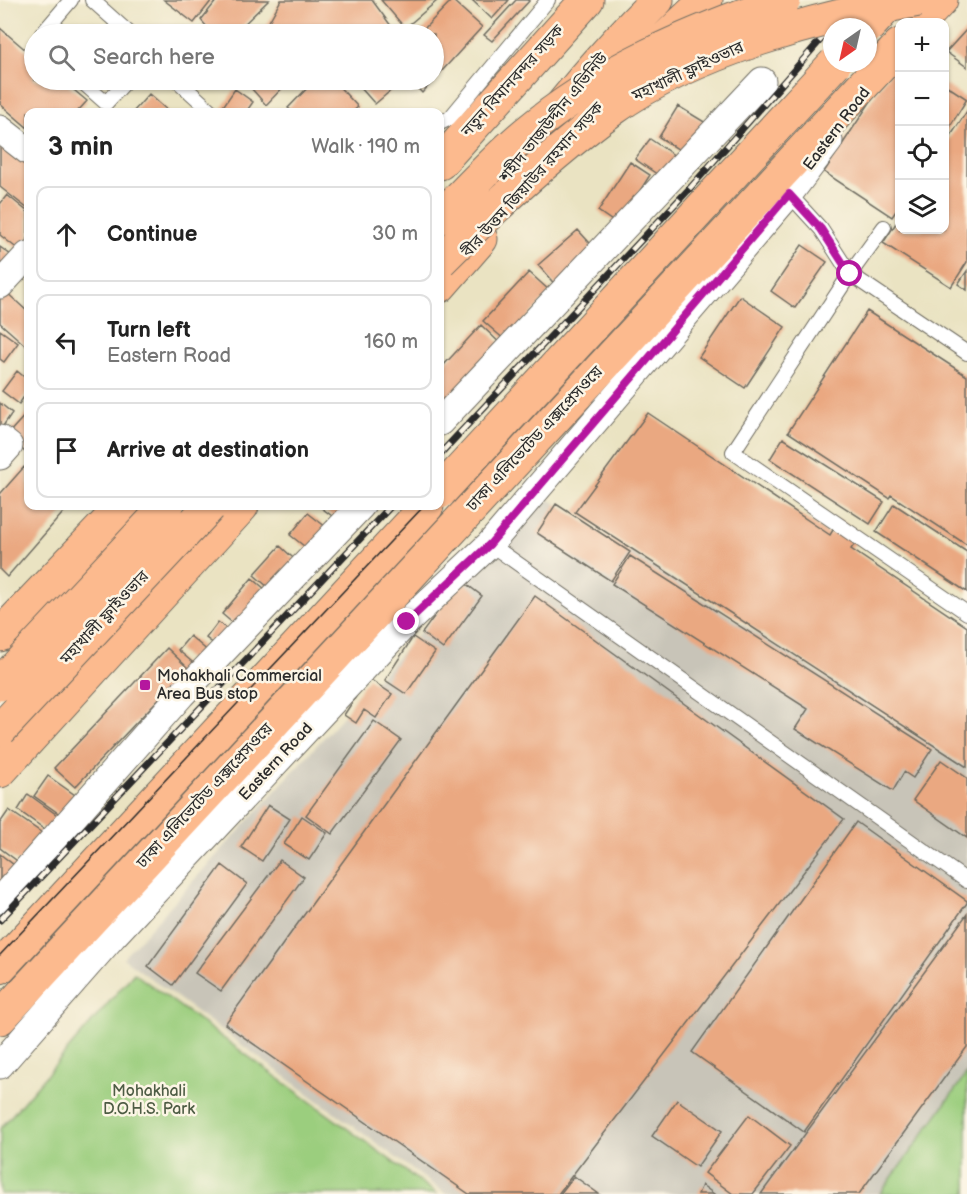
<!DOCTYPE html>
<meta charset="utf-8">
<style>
:root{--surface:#fff;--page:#f2f2f2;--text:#222;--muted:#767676;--line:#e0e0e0}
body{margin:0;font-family:"Balsamiq Sans","Noto Sans Bengali",sans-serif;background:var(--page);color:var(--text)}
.controls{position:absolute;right:18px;top:18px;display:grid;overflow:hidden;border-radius:12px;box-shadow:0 2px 4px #0004}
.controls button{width:54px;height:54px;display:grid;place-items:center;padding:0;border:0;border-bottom:2px solid var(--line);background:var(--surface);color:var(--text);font:30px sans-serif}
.compass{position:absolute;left:823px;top:18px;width:54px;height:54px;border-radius:50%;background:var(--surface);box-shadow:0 2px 4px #0004;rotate:214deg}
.stop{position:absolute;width:18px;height:18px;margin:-14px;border:4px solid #b5179e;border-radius:50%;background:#fff}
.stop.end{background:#b5179e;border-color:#fff;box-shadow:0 2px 6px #0008}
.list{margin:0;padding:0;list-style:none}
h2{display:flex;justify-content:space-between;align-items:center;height:78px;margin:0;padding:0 24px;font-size:26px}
h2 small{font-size:20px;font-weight:400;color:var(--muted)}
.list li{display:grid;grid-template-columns:39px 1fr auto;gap:18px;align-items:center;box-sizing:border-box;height:96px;margin:0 12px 12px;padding:0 12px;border:2px solid var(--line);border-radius:12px}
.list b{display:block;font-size:22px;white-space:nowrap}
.list p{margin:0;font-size:20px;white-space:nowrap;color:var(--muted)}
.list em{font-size:20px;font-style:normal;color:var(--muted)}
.icon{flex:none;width:33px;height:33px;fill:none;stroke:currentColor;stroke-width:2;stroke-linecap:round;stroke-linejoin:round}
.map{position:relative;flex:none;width:967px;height:1194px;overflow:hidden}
.search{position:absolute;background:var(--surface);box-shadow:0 2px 4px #0004;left:24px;top:24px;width:420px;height:66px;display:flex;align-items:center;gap:15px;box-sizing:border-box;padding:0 21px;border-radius:33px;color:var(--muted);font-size:22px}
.panel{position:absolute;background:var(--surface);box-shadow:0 2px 4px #0004;left:24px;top:108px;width:420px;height:402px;border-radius:12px}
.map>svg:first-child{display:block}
.industrial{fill:#c8c4b8}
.green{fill:#9bce7e;stroke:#637c54;stroke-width:1.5}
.building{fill:#eaa881}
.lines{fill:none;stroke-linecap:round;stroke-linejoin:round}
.service-casing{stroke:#6e6b60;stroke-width:16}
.minor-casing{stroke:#6e6b60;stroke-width:29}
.primary-casing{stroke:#6e6b60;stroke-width:35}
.motorway-casing{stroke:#6e6b60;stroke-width:35}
.service{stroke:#fff;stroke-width:14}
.minor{stroke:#fff;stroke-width:27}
.primary{stroke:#fcba8e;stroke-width:33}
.motorway{stroke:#fcba8e;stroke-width:33}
.tram{stroke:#2b2b2b;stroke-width:1.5}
.rail-casing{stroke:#2b2b2b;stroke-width:7}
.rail{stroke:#fcf5e5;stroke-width:4.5;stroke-dasharray:14;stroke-linecap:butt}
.trunk-bridge-casing{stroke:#6e6b60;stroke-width:35;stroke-linecap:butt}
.motorway-bridge-casing{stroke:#6e6b60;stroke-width:35;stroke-linecap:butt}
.trunk-bridge{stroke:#fcba8e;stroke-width:33}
.motorway-bridge{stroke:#fcba8e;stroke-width:33}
.route{stroke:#b5179e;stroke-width:8}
.poi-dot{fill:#b5179e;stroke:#fcf5e5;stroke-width:2}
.labels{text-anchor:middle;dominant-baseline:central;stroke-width:5;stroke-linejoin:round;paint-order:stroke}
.street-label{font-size:16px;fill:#2b2b2b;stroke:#fcf5e5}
.poi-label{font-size:16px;fill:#2b2b2b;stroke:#fcf5e5;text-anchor:start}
.park-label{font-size:16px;fill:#4d5c44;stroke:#fcf5e5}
</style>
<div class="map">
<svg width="967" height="1194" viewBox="0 0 967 1194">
<rect width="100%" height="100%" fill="#fcf5e5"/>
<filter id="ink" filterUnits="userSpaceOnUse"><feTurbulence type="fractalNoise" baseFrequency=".0167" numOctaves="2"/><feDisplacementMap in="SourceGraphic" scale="12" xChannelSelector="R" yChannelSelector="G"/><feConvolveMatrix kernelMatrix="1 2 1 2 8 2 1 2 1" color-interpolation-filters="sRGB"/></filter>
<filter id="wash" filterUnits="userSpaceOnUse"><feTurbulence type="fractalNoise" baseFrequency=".008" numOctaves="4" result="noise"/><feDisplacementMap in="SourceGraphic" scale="24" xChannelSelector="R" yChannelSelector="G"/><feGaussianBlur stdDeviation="1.35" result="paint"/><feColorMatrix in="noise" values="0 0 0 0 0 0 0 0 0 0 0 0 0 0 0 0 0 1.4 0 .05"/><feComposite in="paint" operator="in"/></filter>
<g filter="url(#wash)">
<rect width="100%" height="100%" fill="#eae3c2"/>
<path class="industrial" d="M544 496 967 768V1194H446L123 958Z"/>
<path class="green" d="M134 973 437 1194H0V1129Z
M967 1073V1194H880Z"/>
<g id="blocks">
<path class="building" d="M164 0H212L194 23Z
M217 0H269L234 34H213L201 20Z
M281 0H372L397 34H262Z
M381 0H438L405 28Z
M452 0 482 27 422 93 410 80H434V34H419Z
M472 0H509L492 19Z
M516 0H530L492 41 484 35Z
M0 28 34 57V80H62L87 101 77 112H28V128L0 104Z
M967 29V67L946 52Z
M900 57V205L892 217 824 172Z
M244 80H290L266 105Z
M315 80H333L358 107 352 112H293L288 108Z
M369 80H401L402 81 375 104 360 87Z
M944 84 967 99 944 136Z
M235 89 253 102 246 112H229L222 108Z
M149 94 169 112H133Z
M678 106 706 123 687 155 659 137Z
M967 111V262L951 287 883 243 900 217V230H944V146Z
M650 139 681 160 667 181 635 159Z
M0 143 28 159V209L0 187Z
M630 162 650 175 618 225 598 211Z
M7 195 28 212V248L24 254 0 235V204Z
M578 230 598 252 557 287 538 265Z
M802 245 827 262 795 308 771 291Z
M0 247 15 258 0 277Z
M967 271V290L958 284Z
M529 272 551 292 506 341 483 321Z
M4 290 28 312 26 346 0 323V295Z
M740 296 785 327 745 388 699 357Z
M867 311 967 376V545L891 495 889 498 788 432Z
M481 325 507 350 440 422V369Z
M0 330 18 343 4 362 0 359Z
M17 371 28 380V391L19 404 2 391Z
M0 403 12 413 1 429 0 428Z
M28 412V449L25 452 7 435Z
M648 413 830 535 839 520 861 535 851 549 967 627V767L575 512Z
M783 438 884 502 870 524 770 459Z
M24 467 28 471V506H69L7 577 0 570V494Z
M556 504 630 552 611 581 537 533Z
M894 504 967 552V592L876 532Z
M319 506H360L344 525Z
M308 513 340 538 323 561 290 535Z
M280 546 302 566 276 594 254 575Z
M630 556 932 749 913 778 904 772 893 791 795 729 808 709 612 584Z
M252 578 272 595 242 631 222 614Z
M461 580 482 596 443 649 422 633Z
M535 596 844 819 558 1194H469L225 1024Z
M218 622 241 640 229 655 206 638Z
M190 636 216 658 204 672 178 650Z
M413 637 435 652 406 694 385 680Z
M167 648 188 668 75 787 54 768Z
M368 678 392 694 376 718 364 710 356 723 344 715Z
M374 721 401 740 332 834 306 815Z
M941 760 967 778V838L913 800Z
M48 776 85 802 71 822 34 796Z
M28 794 64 820 53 835 18 810Z
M268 805 290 819 262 861 241 847Z
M9 810 42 833 20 863 0 848V823Z
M302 816 327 833 309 860 284 844Z
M856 822 967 901V903L804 1132 692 1052Z
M0 854 19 869 0 895Z
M280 860 304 877 221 991 195 973Z
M222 865 247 884 173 985 148 966Z
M967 914V1047L859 1194H761Z
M677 1100 722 1131 697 1167 652 1136Z
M749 1115 790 1146 753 1194H733L705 1173Z
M574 1176 599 1194H560Z
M702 1185 714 1194H698Z"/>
</g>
</g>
<g filter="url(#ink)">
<use href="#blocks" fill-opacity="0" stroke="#6e6b60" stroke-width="1.5"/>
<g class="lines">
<g class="service-casing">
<path id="service" d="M92 0 130 34
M42 34 71 0
M80 80 106 103 127 80
M177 80 212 112
M440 123 450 118 548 0
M789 194 821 229 850 274 884 227
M967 353 850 274 733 452 967 613
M490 544 967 881"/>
</g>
<g class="minor-casing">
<path id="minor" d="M0 129 28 151
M0 285 28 255
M440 422 762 81
M0 439 9 446 0 456
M0 900 181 695 361 506
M0 1065 113 936 407 622 490 544 789 194 829 141"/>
</g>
<g class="primary-casing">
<path id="primary" d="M651 52 706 0
M440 163 587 0
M484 209C536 134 592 64 657 0
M440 286 481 239
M0 635 123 506
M0 771 242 506"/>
</g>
<g class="motorway-casing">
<path id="motorway" d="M920 22 941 0
M0 967 427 506
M0 1018 900 45"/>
</g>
<use href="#service" class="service"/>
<use href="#minor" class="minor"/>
<use href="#primary" class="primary"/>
<use href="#motorway" class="motorway"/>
<path class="tram" d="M862 27 886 0
M440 489 709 203 832 62
M0 955 424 506"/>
<g class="rail-casing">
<path id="rail" d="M832 27 856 0
M440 454 691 187 832 27
M0 920 391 506"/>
</g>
<use href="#rail" class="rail"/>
<g class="trunk-bridge-casing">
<path id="trunk-bridge" d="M440 217C468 190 495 159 525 134 601 70 691 33 784 0
M440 261C494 207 551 154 613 109 693 51 823 16 919 0
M0 684 167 506
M0 730 210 506"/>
</g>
<g class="motorway-bridge-casing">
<path id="motorway-bridge" d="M868 27 893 0
M440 492 835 63"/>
</g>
<use href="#trunk-bridge" class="trunk-bridge"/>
<use href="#motorway-bridge" class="motorway-bridge"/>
</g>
</g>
<g class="lines" filter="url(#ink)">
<path class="route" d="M407 622 490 544 789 194 821 229 850 274"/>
</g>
<rect class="poi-dot" x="139" y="679" width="12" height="12" rx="3"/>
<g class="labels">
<g class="street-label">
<text transform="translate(688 72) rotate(-25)">মহাখালী ফ্লাইওভার</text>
<text transform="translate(513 81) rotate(-48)">নতুন বিমানবন্দর সড়ক</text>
<text transform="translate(554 118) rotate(-51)">শহীদ তাজউদ্দীন এভিনিউ</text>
<text transform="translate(837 129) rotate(-53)">Eastern Road</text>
<text transform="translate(533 180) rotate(-48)">বীর উত্তম জিয়াউর রহমান সড়ক</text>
<text transform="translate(535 439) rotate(-47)">ঢাকা এলিভেটেড এক্সপ্রেসওয়ে</text>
<text transform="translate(105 618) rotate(-47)">মহাখালী ফ্লাইওভার</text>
<text transform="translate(276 762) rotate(-47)">Eastern Road</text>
<text transform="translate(205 796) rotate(-47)">ঢাকা এলিভেটেড এক্সপ্রেসওয়ে</text>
</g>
<g class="poi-label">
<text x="157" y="676">Mohakhali Commercial<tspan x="157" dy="18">Area Bus stop</tspan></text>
</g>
<g class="park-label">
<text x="149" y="1091">Mohakhali<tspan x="149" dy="18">D.O.H.S. Park</tspan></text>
</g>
</g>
</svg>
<div class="controls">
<button>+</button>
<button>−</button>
<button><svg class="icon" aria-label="locate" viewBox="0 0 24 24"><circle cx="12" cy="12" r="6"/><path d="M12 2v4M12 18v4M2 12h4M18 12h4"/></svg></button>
<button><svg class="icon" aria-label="layers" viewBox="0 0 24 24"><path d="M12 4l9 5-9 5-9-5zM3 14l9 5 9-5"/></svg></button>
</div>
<svg class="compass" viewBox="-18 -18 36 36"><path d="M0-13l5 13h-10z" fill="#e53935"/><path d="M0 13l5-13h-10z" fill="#767676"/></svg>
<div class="stop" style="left:850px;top:274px"></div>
<div class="stop end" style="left:407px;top:622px"></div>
<div class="search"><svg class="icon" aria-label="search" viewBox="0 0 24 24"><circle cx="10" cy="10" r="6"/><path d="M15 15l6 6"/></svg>Search here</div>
<section class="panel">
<h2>3 min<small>Walk · 190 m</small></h2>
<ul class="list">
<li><svg class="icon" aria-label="ahead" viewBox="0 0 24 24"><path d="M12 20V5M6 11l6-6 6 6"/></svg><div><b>Continue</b></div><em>30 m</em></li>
<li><svg class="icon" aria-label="left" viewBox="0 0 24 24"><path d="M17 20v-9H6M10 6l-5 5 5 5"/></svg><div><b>Turn left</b><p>Eastern Road</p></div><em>160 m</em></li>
<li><svg class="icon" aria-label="arrive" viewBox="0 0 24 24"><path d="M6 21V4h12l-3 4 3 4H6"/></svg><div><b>Arrive at destination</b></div></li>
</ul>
</section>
</div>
